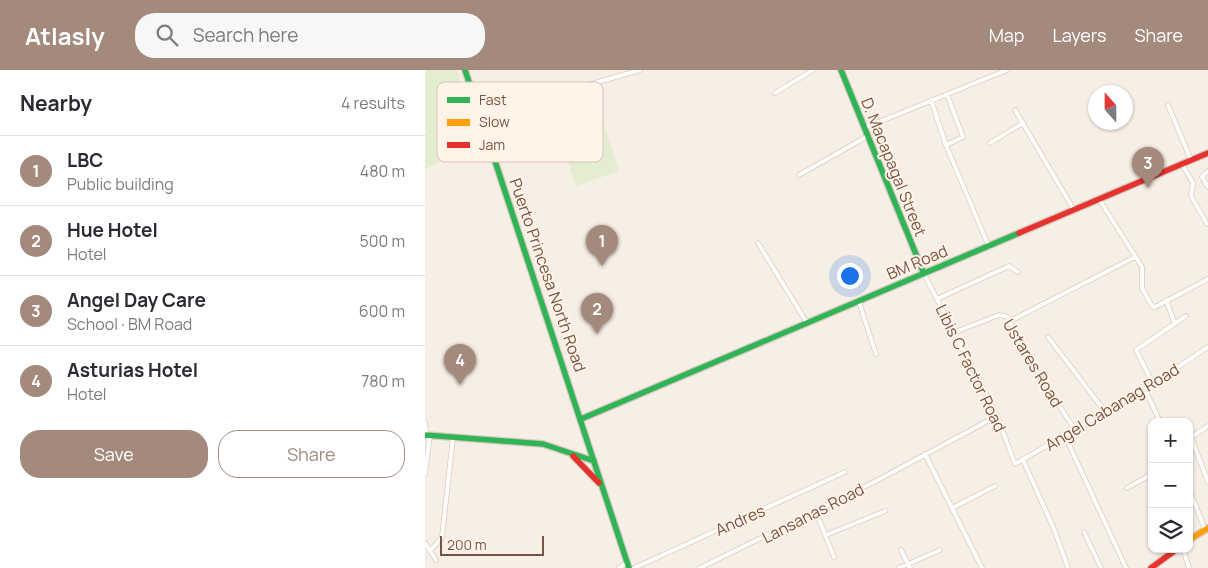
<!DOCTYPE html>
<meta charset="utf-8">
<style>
:root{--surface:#fff;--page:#f7f7f7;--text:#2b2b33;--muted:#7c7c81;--line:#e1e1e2;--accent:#a38a7d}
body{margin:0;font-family:Manrope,sans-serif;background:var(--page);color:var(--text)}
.controls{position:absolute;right:15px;bottom:15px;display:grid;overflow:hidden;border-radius:10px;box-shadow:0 1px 4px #0004}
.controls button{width:45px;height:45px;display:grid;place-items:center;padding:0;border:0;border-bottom:1px solid var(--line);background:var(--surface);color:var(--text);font:25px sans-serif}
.compass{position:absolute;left:663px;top:15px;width:45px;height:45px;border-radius:50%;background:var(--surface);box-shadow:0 1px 4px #0004;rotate:339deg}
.scale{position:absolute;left:15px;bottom:12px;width:104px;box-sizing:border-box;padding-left:5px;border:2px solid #765445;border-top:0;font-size:14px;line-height:18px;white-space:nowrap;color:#765445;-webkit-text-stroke:4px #fff4e7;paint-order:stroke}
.you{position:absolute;left:424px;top:205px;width:18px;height:18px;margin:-12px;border:4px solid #fff;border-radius:50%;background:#1a73e8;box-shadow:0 0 0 8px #1a73e833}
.badge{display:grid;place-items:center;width:32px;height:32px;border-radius:50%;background:var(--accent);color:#fff;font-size:16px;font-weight:700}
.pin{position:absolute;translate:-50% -41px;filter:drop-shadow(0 1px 2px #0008)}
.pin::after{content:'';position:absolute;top:26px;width:18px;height:15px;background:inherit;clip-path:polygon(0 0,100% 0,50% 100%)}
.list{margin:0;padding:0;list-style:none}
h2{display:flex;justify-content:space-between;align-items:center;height:65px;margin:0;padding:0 20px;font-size:21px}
h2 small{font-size:16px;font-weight:400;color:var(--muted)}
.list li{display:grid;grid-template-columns:32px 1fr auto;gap:15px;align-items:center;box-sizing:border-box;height:70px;padding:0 20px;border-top:1px solid var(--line)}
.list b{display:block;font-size:19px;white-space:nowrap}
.list p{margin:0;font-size:16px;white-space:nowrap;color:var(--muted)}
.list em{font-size:16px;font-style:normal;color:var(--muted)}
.actions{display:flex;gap:10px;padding:15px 20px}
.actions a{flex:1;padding:11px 0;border:1px solid var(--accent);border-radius:20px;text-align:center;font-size:18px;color:var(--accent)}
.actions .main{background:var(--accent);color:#fff}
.icon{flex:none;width:28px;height:28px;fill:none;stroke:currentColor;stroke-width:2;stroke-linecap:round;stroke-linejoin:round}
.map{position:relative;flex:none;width:783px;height:498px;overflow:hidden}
header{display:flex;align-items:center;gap:30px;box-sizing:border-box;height:70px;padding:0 25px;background:var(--accent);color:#fff}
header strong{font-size:24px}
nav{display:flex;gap:28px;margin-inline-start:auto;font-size:18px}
.search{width:350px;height:45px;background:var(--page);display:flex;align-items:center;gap:12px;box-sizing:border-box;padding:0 18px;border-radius:20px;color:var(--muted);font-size:19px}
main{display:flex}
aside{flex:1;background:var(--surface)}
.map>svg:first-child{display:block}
.green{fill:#e3edcf}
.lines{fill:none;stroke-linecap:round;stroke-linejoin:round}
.street-casing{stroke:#d8ccc4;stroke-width:5.5}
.fast-casing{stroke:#d7cbc3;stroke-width:8}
.slow-casing{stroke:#d7cbc3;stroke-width:8}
.jam-casing{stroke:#d7cbc3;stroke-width:8}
.street{stroke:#fefdfb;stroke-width:4}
.fast{stroke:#30b455;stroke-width:5.5}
.slow{stroke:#ff9f0a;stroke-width:5.5}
.jam{stroke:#e5322d;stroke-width:5.5}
.labels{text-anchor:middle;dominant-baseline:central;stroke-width:4;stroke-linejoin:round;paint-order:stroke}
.street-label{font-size:16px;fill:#765445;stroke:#fff4e7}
.key{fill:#fff4e7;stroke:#d6c4b6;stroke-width:1}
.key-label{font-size:14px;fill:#765445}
</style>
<header>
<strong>Atlasly</strong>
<div class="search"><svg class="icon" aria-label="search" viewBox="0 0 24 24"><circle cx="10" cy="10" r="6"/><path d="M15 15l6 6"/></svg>Search here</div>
<nav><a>Map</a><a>Layers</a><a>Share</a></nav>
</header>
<main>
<aside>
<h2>Nearby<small>4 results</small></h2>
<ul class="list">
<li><span class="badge">1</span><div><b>LBC</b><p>Public building</p></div><em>480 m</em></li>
<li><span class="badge">2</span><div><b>Hue Hotel</b><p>Hotel</p></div><em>500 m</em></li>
<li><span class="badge">3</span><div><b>Angel Day Care</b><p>School · BM Road</p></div><em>600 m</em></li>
<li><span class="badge">4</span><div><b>Asturias Hotel</b><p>Hotel</p></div><em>780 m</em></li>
</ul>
<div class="actions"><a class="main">Save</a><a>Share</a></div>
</aside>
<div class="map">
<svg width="783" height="498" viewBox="0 0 783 498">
<rect width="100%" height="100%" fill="#f7efe6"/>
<path class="green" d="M0 0H32L54 73 0 99Z
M167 16 194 101 151 116 133 62 122 65 114 31Z"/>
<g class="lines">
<g class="street-casing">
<path id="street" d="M350 23 388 0
M506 30 521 75 564 177
M743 35 766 90
M590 40 649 140
M54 46 215 0
M439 58 582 0
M565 73 598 53
M521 75 538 67 522 24
M757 94 768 113 766 126 782 154
M783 101 777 107 783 117
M374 105 443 66
M674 129 717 197V218L727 236 730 237 783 209
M333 173 382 253
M499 204 572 346 590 394 720 319 783 277
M512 229 584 196 593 202
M741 230 750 254
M434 232 451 284
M585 251 710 187
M530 262 574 245 583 247 595 275 650 360
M623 267 681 343
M728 314 711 280 761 246
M720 319 735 352
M0 353 2 365
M783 356 766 367 783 412
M640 366 701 498
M500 384 557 498
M598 390 629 459 643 498
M0 404 5 365
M702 418 727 404
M764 418 780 460
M527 438 570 416
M391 442 409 487
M659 462 676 498
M401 465 460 441
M0 473 11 490
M758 479 764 498
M476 480 485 498
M5 481 17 467 28 367
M194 498 202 493
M209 498 420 402
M275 498 453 410 572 346
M474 498 515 480"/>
</g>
<g class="fast-casing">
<path id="fast" d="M40 0 204 498
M416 0 499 204
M156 349 594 163
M0 365 118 374 169 391"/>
</g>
<g class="slow-casing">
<path id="slow" d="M764 470 783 458"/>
</g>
<g class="jam-casing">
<path id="jam" d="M594 163 783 83
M148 386 174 413
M726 498 752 479"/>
</g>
<use href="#street" class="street"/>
<use href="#fast" class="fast"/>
<use href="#slow" class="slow"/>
<use href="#jam" class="jam"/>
</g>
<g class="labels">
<g class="street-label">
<text transform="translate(469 97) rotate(68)">D. Macapagal Street</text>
<text transform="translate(492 192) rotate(-23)">BM Road</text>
<text transform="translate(123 205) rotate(71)">Puerto Princesa North Road</text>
<text transform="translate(608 293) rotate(59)">Ustares Road</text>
<text transform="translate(546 298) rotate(64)">Libis C Factor Road</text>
<text transform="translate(687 337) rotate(-31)">Angel Cabanag Road</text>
<text transform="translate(388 443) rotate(-27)">Lansanas Road</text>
<text transform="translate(315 450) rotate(-24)">Andres</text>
</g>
</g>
<rect x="12" y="12" width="166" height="80" rx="8" class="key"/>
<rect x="22" y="27" width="23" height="6" fill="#30b455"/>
<rect x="22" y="49" width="23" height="7" fill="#ff9f0a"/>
<rect x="22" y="72" width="23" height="6" fill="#e5322d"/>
<g class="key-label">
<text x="54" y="35">Fast</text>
<text x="54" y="57">Slow</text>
<text x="54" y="80">Jam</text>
</g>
</svg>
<div class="controls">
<button>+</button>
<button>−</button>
<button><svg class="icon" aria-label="layers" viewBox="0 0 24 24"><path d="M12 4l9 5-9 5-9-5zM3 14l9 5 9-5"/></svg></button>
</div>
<svg class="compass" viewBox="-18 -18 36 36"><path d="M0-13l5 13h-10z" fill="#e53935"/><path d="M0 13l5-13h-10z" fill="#7c7c81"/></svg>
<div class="scale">200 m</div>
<div class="you"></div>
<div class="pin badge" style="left:177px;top:196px">1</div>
<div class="pin badge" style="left:172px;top:264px">2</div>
<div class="pin badge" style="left:723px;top:118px">3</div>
<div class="pin badge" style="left:35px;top:315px">4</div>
</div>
</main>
